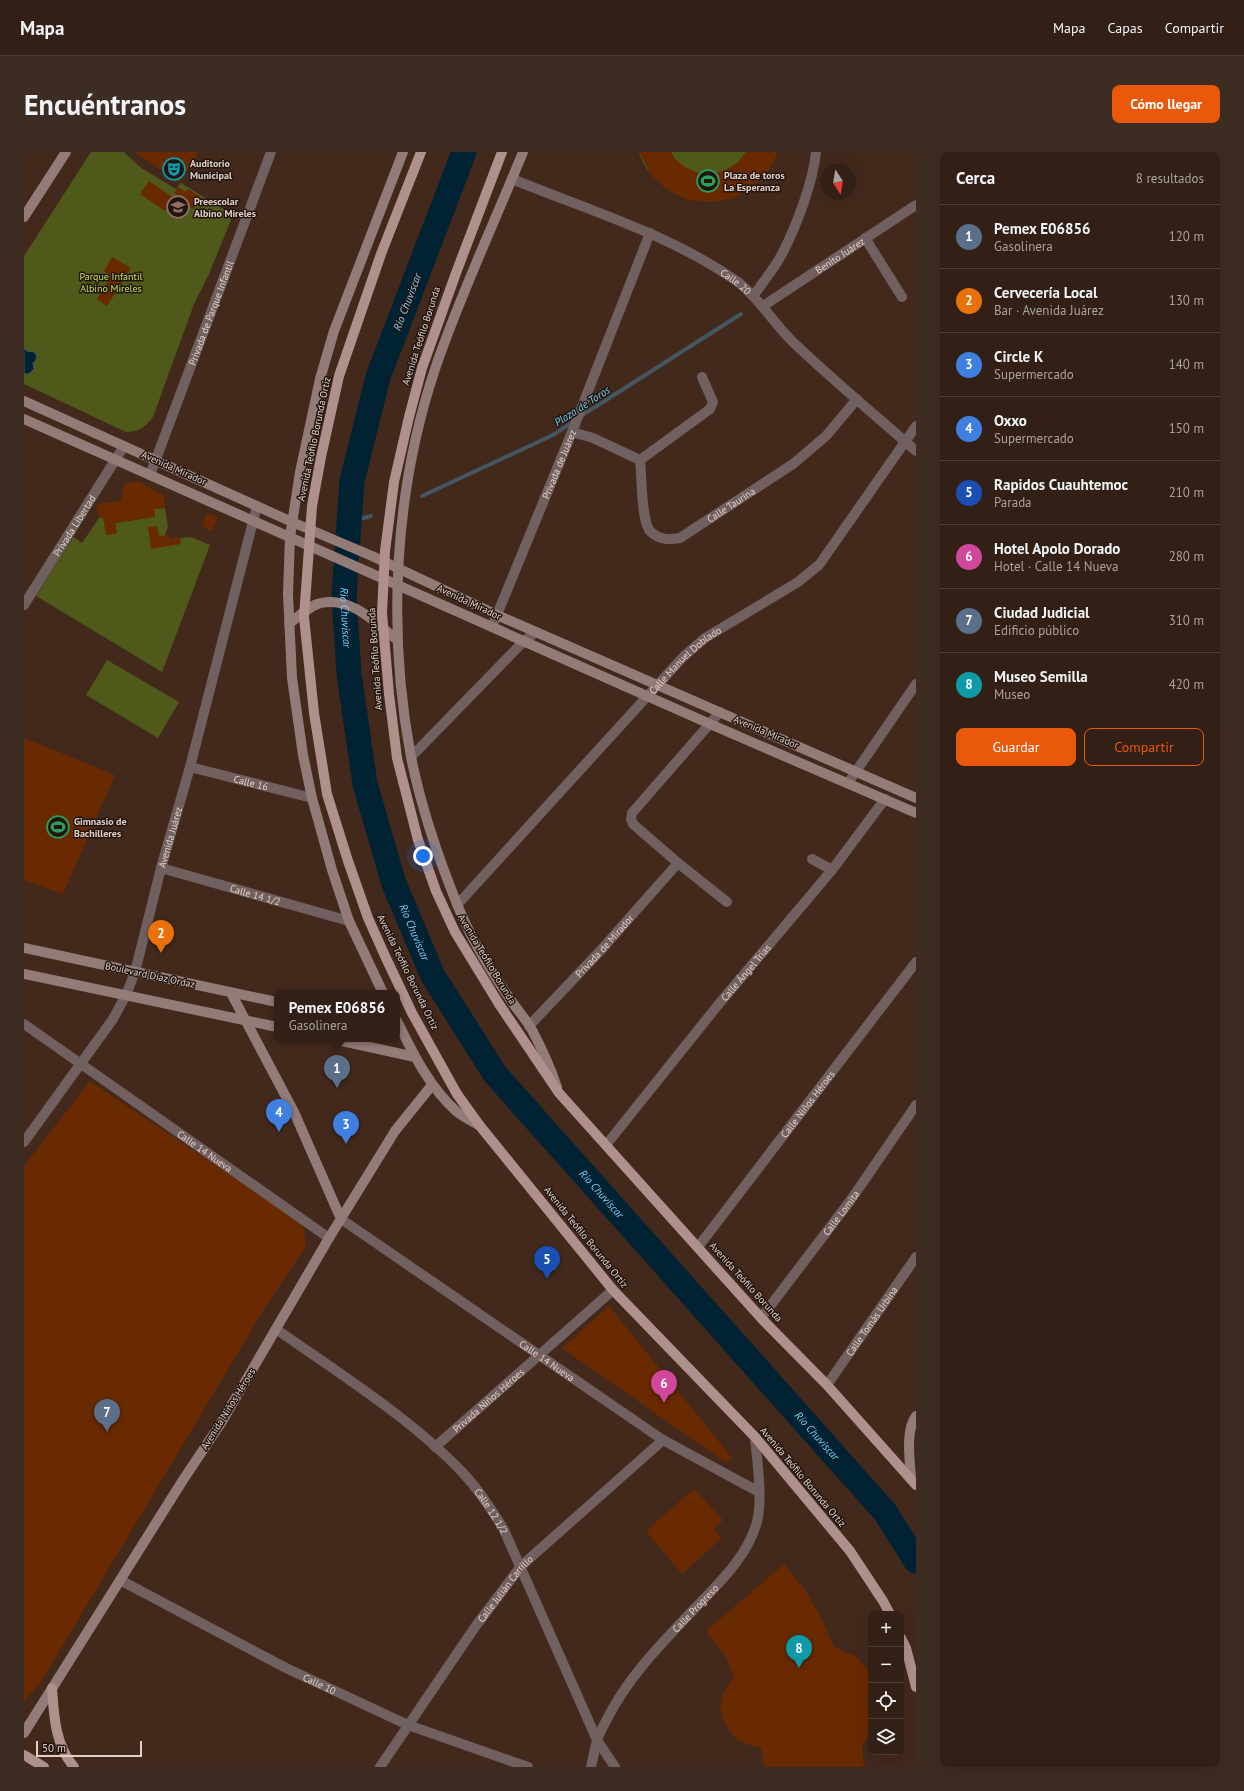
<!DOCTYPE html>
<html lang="es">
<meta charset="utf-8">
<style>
:root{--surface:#321f15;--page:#3d2c22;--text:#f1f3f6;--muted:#a8a2a0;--line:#4d3d34;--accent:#ea580c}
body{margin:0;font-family:"PT Sans",sans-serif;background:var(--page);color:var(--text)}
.controls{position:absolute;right:12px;bottom:12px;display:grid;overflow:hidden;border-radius:8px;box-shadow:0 4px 16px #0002}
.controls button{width:36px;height:36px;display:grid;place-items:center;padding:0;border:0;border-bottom:1px solid var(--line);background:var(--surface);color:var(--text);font:20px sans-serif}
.compass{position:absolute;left:796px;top:12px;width:36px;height:36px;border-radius:50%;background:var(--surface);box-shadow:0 4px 16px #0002;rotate:168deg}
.scale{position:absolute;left:12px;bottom:10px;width:106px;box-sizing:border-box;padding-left:4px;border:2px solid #e2d0c8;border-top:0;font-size:11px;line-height:14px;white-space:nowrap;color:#e2d0c8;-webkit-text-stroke:3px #21150f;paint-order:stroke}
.you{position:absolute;left:399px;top:704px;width:14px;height:14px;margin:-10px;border:3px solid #fff;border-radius:50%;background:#1a73e8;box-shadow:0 0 0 6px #1a73e833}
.badge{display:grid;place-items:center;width:26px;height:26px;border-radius:50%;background:var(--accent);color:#fff;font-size:13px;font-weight:700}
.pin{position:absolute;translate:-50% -33px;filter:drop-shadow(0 1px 2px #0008)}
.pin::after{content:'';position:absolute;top:21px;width:14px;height:12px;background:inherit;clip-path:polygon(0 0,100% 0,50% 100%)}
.popup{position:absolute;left:250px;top:838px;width:126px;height:52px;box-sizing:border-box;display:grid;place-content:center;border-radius:8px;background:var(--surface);filter:drop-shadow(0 1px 3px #0005);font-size:13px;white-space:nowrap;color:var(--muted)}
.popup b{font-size:15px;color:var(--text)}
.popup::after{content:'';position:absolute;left:50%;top:100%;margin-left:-8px;border:8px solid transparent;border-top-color:var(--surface)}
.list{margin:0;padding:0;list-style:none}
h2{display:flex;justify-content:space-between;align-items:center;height:52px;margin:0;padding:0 16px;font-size:17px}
h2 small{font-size:13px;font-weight:400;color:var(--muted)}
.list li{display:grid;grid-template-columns:26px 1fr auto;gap:12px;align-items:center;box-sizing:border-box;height:64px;padding:0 16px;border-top:1px solid var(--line)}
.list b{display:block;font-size:15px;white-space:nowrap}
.list p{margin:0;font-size:13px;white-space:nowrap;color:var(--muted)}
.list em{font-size:13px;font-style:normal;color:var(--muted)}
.actions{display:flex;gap:8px;padding:12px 16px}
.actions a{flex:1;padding:9px 0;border:1px solid var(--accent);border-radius:8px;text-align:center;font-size:14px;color:var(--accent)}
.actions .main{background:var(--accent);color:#fff}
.icon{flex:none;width:22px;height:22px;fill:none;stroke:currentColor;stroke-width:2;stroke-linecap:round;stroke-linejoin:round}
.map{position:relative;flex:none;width:892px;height:1615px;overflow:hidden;border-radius:8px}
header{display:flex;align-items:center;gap:24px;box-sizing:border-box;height:56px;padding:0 20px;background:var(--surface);border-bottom:1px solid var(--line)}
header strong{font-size:19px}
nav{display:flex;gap:22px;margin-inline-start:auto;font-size:14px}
.intro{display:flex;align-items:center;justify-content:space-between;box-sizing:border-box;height:96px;padding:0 24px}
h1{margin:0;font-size:28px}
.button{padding:10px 18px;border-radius:8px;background:var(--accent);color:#fff;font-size:14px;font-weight:700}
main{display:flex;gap:24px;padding:0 24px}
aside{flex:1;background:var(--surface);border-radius:8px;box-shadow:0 4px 16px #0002}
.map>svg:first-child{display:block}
.green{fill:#4f591a}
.water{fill:#002232;stroke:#44565f}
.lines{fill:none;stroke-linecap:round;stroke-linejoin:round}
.stream{stroke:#44565f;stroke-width:4}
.river{stroke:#002232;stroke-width:25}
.building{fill:#692a01}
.street{stroke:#70605f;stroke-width:10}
.secondary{stroke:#937b78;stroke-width:10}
.primary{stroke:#af908c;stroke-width:10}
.primary-bridge{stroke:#af908c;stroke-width:10}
.labels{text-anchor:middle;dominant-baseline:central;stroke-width:3;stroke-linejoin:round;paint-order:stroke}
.poi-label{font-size:10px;font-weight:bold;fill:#e2d0c8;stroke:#21150f;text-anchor:start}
.street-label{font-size:10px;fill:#e2d0c8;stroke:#21150f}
.park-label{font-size:10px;fill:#cde15c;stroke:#21150f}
.water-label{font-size:11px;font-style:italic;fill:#7eccf4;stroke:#21150f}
</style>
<header>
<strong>Mapa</strong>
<nav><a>Mapa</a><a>Capas</a><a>Compartir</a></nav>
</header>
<div class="intro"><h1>Encuéntranos</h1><a class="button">Cómo llegar</a></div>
<main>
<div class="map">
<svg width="892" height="1615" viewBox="0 0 892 1615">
<rect width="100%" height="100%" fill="#43291c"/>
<path class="green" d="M67 0H100L117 16 152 37 157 31 209 63 185 122 170 152 129 265C121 275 115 280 102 280L0 232V104Z
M615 0H753C751 5 749 10 747 14 745 19 740 22 737 26 710 56 664 57 635 30 627 23 618 12 615 0Z
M141 356 144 374 141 383H145L146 387 167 385 186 393 138 520 12 444 49 385 58 391 75 366 79 365 83 383 93 381 91 371 131 365 130 357Z
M83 508 155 550 134 586 62 543Z"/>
<path class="water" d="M0 196 3 199 10 200C14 204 13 208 9 211L10 217 5 222H0Z"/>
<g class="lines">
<path class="stream" d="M557 264 717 162
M398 344 529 283 550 269
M325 370 347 364"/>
<path class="river" id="s1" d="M440 0 354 225 328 329 320 443 325 522 341 632 370 732 409 824 471 922 861 1360 892 1409"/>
</g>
<path class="building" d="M111 0H175L155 30Z
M615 0H647L650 6 661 15 674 21 688 22 702 18 714 10 722 0H753L747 15 730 34 710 46 688 50 665 48 644 38 627 23Z
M125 29 150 46 141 59 116 42Z
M154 35 162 40 164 37 177 45 169 57 156 49 158 46 150 41Z
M88 105 107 116 83 154 73 147 87 124 80 119Z
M113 329 140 343 141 356 130 357 131 365 91 371 93 381 82 383 79 365 75 366 72 352 97 349 100 332Z
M183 361 194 365 188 379 178 374Z
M133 374 135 384 145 383 146 387 156 386 157 392 127 397 124 375Z
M0 586 91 623 39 742 0 728Z
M66 929 279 1072 282 1094 240 1157 17 1530 0 1549V1014Z
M585 1154 708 1306 701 1310 538 1196Z
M670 1337 699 1368 690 1377 698 1386 658 1422 622 1379Z
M760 1412 781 1438 795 1462 810 1495 831 1504 847 1520V1580L838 1593 840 1615H741L737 1596 725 1593 713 1588 705 1578 699 1567 696 1554 699 1542 705 1531 710 1526 702 1505 682 1479Z"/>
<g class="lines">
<g class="street">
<path id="s2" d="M488 27C564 58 646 82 714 130 736 147 749 171 769 190 809 228 851 263 892 299"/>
<path d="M841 86 878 145"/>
<path d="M730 143C739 130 750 117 758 102 772 75 789 31 792 0"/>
<path id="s3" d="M739 154 892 53"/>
<path id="s4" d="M548 280 569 286 616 308C618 323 617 372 627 380 636 388 645 388 656 386L769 312 802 284 833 247"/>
<path d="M616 308 686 257 689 250 678 225"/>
<path id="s5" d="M126 323 247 0"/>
<path id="s6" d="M0 453 100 294"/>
<path id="s7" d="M468 475 548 280 626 81"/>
<path d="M696 560 608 661 607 667 609 672 654 711 703 750"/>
<path d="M387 605 500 489 512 480"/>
<path id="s8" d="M166 615 288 646"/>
<path d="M824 631 892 532"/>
<path d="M788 707 808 718"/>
<path id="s9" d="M137 716 325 769"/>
<path id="s10" d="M433 753 659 505 681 486 774 430 795 413 892 274"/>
<path id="s11" d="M0 872 305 1086"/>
<path id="s12" d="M505 874 577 798 654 711"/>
<path id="s13" d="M0 990 89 867 102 843 111 820 137 716 166 615 233 354"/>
<path id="s14" d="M582 993 694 853 808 718 861 647"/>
<path id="s15" d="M317 1067 639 1288 735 1340"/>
<path id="s16" d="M674 1095 892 810"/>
<path id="s17" d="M737 1166 826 1049 892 953"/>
<path id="s18" d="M252 1177C313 1220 388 1267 439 1321 455 1338 468 1358 480 1378L573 1588 591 1615"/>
<path id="s19" d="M803 1233 892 1105"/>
<path id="s20" d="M411 1295 589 1138"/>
<path id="s21" d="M96 1428 262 1516 384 1573 504 1615"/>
<path id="s22" d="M356 1615 451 1475 497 1414 639 1288"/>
<path id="s23" d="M567 1615C569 1606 571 1597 573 1588 575 1582 579 1575 582 1569 604 1524 640 1489 674 1453 697 1429 724 1403 733 1370 739 1345 733 1310 731 1285"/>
</g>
<path class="secondary" d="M499 0C470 72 436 143 411 217 370 340 363 478 387 605 397 655 414 705 433 752 446 785 464 815 484 844 491 855 500 865 507 876 517 895 526 914 533 935
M0 65 42 0
M0 249 268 370 348 404 473 463 892 646
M0 267 686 572 892 661
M265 472C274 465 286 453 297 451 327 444 352 471 373 488
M0 796 253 850
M0 822 253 875
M207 841 270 960 317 1067
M359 841 325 769 308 718 288 646 279 603 268 526 264 442 266 385 276 320 296 227 310 179 379 0
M373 869C389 901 405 935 432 959 439 965 448 969 456 974
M309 887 391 905
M887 1327C886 1309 881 1279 892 1264
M0 1581 159 1328 197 1271 305 1086 371 979 408 933"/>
<path class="primary" d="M475 852 535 941 737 1166 803 1233 892 1333
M433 942 456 974 589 1138 731 1285 826 1399 859 1449 866 1462
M877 1486 882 1496 892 1535
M28 1536C30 1564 31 1593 50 1615
M0 1603 20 1615"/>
<path class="primary-bridge" d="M397 0 357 102 315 224 297 305 288 354 280 465 290 561 303 642 324 709 344 766 361 804 388 861 433 942
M475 852 431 780 412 739 394 688 373 606 365 542 358 461 361 399 370 330 385 265 398 216 432 121 478 0"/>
</g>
<defs>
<g id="theatre-ring" transform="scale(1.15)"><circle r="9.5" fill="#21150f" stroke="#0f9aa8" stroke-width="1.5"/><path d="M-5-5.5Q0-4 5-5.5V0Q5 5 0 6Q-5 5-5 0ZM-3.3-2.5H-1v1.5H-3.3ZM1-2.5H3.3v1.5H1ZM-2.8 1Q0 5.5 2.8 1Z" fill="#0f9aa8"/></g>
<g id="stadium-ring" transform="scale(1.15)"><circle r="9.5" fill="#21150f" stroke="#2e9e5b" stroke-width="1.5"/><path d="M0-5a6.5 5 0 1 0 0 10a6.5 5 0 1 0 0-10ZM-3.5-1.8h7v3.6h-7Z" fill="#2e9e5b"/></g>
<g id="school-ring" transform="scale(1.15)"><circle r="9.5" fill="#21150f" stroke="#8d6e63" stroke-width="1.5"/><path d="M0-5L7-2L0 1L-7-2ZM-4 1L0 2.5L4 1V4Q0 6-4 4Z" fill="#8d6e63"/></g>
</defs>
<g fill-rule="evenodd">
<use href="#theatre-ring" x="150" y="17"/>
<use href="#stadium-ring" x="684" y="29"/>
<use href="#school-ring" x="154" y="55"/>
<use href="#stadium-ring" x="34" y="675"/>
</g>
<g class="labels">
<g class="poi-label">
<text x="166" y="11">Auditorio<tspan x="166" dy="12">Municipal</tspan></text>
<text x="700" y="23">Plaza de toros<tspan x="700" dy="12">La Esperanza</tspan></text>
<text x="170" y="49">Preescolar<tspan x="170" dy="12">Albino Mireles</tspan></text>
<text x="50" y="669">Gimnasio de<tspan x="50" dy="12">Bachilleres</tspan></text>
</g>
<g class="street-label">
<text stroke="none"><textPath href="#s3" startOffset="92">Benito Juárez</textPath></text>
<text stroke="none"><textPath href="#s2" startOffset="247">Calle 20</textPath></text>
<text stroke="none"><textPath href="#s5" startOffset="173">Privada de Parque Infantil</textPath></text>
<text transform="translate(397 184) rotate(-72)">Avenida Teófilo Borunda</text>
<text transform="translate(290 287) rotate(-78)">Avenida Teófilo Borunda Ortiz</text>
<text stroke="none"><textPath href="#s7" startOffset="176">Privada de Juárez</textPath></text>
<text transform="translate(150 316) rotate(24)">Avenida Mirador</text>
<text stroke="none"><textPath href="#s4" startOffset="239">Calle Taurina</textPath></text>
<text stroke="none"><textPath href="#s6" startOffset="94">Privada Libertad</textPath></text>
<text transform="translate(445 450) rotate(25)">Avenida Mirador</text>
<text transform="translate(351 507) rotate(-94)">Avenida Teófilo Borunda</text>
<text stroke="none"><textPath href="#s10" startOffset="335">Calle Manuel Doblado</textPath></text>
<text transform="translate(742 580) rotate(23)">Avenida Mirador</text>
<text stroke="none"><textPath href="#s8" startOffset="63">Calle 16</textPath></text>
<text stroke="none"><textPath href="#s13" startOffset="343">Avenida Juárez</textPath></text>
<text stroke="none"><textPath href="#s9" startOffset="98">Calle 14 1/2</textPath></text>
<text stroke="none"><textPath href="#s12" startOffset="110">Privada de Mirador</textPath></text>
<text transform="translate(463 807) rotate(59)">Avenida Teófilo Borunda</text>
<text transform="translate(384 820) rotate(64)">Avenida Teófilo Borunda Ortiz</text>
<text stroke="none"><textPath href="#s14" startOffset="222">Calle Ángel Trías</textPath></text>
<text transform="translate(126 823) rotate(12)">Boulevard Díaz Ordaz</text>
<text stroke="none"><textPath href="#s16" startOffset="180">Calle Niños Héroes</textPath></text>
<text stroke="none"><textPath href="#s11" startOffset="221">Calle 14 Nueva</textPath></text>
<text stroke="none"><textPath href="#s17" startOffset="132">Calle Lomita</textPath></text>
<text transform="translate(562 1085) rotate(51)">Avenida Teófilo Borunda Ortiz</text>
<text transform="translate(722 1130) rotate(48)">Avenida Teófilo Borunda</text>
<text stroke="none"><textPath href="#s19" startOffset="78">Calle Tomás Urbina</textPath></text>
<text stroke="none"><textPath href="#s15" startOffset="250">Calle 14 Nueva</textPath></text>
<text stroke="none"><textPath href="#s20" startOffset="71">Privada Niños Héroes</textPath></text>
<text transform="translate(204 1257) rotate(-58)">Avenida Niños Héroes</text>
<text transform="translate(779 1325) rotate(50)">Avenida Teófilo Borunda Ortiz</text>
<text stroke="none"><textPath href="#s18" startOffset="284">Calle 12 1/2</textPath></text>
<text stroke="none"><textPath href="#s22" startOffset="218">Calle Julián Carrillo</textPath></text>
<text stroke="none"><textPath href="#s23" startOffset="193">Calle Progreso</textPath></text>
<text stroke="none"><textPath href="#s21" startOffset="225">Calle 10</textPath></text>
</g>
<g class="park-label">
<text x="87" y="124">Parque Infantil<tspan x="87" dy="12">Albino Mireles</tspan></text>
</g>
<g class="water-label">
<text transform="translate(383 150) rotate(-69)">Rio Chuviscar</text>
<text transform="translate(558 254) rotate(-33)">Plaza de Toros</text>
<text stroke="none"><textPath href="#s1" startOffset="485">Rio Chuviscar</textPath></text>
<text stroke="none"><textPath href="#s1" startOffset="809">Rio Chuviscar</textPath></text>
<text stroke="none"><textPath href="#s1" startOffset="1133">Rio Chuviscar</textPath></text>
<text stroke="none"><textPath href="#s1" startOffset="1457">Rio Chuviscar</textPath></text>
</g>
</g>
</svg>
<div class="controls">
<button>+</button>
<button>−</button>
<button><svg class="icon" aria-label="locate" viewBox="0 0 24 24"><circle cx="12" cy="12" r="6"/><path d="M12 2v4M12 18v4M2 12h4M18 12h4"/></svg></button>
<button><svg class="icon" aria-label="layers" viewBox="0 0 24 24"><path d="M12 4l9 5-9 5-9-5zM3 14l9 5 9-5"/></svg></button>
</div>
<svg class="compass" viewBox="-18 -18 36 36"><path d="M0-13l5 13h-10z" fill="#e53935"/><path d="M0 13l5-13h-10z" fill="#a8a2a0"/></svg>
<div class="scale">50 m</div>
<div class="you"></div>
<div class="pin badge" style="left:313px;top:936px;background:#5c6f8a">1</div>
<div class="popup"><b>Pemex E06856</b>Gasolinera</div>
<div class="pin badge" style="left:137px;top:801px;background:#e8710a">2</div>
<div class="pin badge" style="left:322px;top:992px;background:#3f7fe0">3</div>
<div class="pin badge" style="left:255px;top:980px;background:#3f7fe0">4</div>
<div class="pin badge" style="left:523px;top:1127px;background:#1a4fb4">5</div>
<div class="pin badge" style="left:640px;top:1251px;background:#d1479c">6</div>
<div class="pin badge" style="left:83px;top:1280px;background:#5c6f8a">7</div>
<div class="pin badge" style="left:775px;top:1516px;background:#0f9aa8">8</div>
</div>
<aside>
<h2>Cerca<small>8 resultados</small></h2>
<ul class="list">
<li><span class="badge" style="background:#5c6f8a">1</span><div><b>Pemex E06856</b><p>Gasolinera</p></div><em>120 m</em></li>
<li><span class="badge" style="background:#e8710a">2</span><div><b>Cervecería Local</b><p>Bar · Avenida Juárez</p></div><em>130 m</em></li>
<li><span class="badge" style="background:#3f7fe0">3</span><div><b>Circle K</b><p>Supermercado</p></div><em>140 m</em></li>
<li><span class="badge" style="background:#3f7fe0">4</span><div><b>Oxxo</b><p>Supermercado</p></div><em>150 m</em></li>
<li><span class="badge" style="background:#1a4fb4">5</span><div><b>Rapidos Cuauhtemoc</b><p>Parada</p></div><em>210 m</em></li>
<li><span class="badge" style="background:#d1479c">6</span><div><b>Hotel Apolo Dorado</b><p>Hotel · Calle 14 Nueva</p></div><em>280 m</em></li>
<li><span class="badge" style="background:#5c6f8a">7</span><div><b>Ciudad Judicial</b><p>Edificio público</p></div><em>310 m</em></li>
<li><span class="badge" style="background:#0f9aa8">8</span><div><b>Museo Semilla</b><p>Museo</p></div><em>420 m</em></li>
</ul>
<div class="actions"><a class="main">Guardar</a><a>Compartir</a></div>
</aside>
</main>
